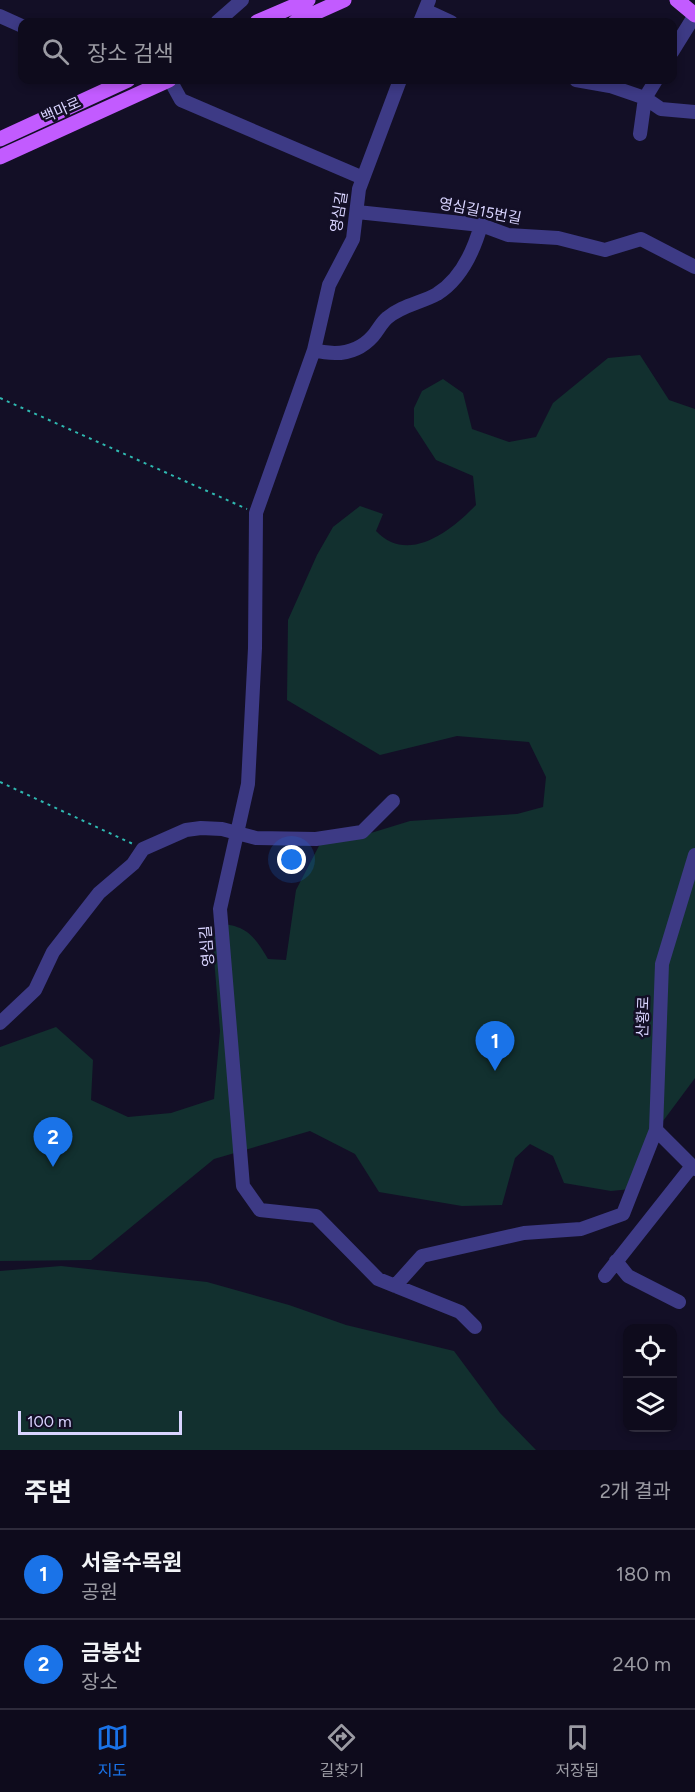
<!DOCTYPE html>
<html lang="ko">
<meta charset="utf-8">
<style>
:root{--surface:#0e0b1c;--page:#171425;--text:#f1f3f6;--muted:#9b9ba3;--line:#2e2b3b;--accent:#1a73e8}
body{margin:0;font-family:Figtree,"Noto Sans KR",sans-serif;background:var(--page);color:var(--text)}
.controls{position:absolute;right:18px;bottom:18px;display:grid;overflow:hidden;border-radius:12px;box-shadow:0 3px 9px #0003}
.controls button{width:54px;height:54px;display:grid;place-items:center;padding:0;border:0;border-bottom:2px solid var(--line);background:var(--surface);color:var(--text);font:30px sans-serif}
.scale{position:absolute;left:18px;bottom:15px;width:164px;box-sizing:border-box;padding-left:6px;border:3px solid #d9d4ff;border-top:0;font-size:16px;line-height:21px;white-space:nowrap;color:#d9d4ff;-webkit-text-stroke:4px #130f26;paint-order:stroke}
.you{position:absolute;left:292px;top:860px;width:21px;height:21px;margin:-15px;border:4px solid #fff;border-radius:50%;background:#1a73e8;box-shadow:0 0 0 9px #1a73e833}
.badge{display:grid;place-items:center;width:39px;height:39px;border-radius:50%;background:var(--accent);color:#fff;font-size:20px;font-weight:700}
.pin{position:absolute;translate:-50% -50px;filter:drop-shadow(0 2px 3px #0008)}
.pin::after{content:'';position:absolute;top:32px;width:21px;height:18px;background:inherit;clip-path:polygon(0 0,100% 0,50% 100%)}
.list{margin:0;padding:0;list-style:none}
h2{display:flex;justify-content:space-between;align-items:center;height:78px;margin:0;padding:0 24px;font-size:26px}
h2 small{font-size:20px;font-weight:400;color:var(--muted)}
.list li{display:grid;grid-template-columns:39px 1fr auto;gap:18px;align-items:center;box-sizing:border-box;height:90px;padding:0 24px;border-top:2px solid var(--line)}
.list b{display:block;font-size:22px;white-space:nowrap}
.list p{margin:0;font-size:20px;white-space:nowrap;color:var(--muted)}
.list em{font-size:20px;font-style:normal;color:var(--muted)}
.icon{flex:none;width:33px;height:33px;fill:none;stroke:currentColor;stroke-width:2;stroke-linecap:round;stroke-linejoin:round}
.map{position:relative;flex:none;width:695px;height:1450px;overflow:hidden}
.search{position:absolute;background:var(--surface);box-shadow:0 3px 9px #0003;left:18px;right:18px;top:18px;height:66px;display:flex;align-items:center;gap:15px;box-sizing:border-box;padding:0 21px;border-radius:12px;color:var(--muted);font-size:22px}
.sheet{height:258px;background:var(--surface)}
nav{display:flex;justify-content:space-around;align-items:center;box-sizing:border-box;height:84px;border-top:2px solid var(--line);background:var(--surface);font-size:16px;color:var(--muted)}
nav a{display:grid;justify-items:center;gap:3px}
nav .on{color:var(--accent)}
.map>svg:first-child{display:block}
.green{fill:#12302f}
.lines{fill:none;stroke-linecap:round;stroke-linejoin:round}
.path{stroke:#2fb8b0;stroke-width:2;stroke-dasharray:3 4.5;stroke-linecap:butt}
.minor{stroke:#3d3a85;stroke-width:14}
.major{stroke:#c25bff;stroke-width:15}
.labels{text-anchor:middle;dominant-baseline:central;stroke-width:5;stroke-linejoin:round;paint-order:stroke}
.street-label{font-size:15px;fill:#d9d4ff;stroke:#130f26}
</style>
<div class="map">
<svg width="695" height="1450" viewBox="0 0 695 1450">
<rect width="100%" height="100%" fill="#130f26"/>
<path class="green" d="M640 355 669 400 695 409V1078L646 1144 631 1189 611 1191 564 1183 553 1156 530 1144 515 1158 502 1205 462 1206 379 1192 355 1154 310 1131 214 1159 91 1260 0 1261V1047L56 1027 93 1060 91 1100 128 1117 171 1113 214 1099 220 1031 213 946 216 924C245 924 254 935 268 959L286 960 296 890 321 842 348 840 410 821 517 814 543 807 546 777 529 742 457 736 380 755 287 700 288 620 317 555 333 527 360 506 383 514 376 531C408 565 451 531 476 505L473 476 436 460 414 426V408L422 391 443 379 463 393 472 429 509 442 536 437 553 403 608 358Z
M61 1266 207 1282 289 1305 346 1325 454 1351 500 1413 536 1450H0V1271Z"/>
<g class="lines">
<path class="path" d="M0 398 247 509
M0 782 133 844"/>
<path class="minor" d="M425 10 451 22
M0 16 22 26
M217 22 242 0
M420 22 429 0
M672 52 695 15
M170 80 181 100 363 178
M400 80 359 189 353 239 329 285 314 350 256 513 255 648 248 784 220 909 243 1186 260 1210 316 1216 378 1279 460 1312 475 1327
M576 80 610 86 645 98 661 109 695 112
M640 134 645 98 656 80
M357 212 481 225 508 235 558 238 605 250 641 239 695 267
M314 350C336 356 357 354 373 336 378 330 382 322 387 318 402 305 421 303 437 294 461 279 474 250 481 225
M695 855 662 964 656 1130 695 1169
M0 1023 35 990 53 952 99 893 133 864 143 849 186 830 201 828 222 829 256 838 316 839 362 832 393 801
M616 1261 628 1276 679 1302
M605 1276 692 1166
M395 1286 422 1256 524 1233 581 1229 623 1214 656 1130"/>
<path class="major" d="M677 0 695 15
M257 22 308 0
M295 22 344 0
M0 139 128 80
M0 157 169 80"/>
</g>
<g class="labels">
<g class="street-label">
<text transform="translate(61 110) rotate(-24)">백마로</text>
<text transform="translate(480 211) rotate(11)">영심길15번길</text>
<text transform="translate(339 212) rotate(-81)">영심길</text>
<text transform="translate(207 946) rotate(-95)">영심길</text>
<text transform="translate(643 1017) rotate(-88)">산황로</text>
</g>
</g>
</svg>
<div class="controls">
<button><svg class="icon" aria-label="locate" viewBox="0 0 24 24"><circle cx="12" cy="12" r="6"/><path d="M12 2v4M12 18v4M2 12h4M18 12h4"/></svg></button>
<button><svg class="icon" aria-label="layers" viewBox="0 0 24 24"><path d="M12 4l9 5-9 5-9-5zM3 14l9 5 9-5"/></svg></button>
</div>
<div class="scale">100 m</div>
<div class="you"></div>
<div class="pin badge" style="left:495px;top:1071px">1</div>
<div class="pin badge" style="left:53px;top:1167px">2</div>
<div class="search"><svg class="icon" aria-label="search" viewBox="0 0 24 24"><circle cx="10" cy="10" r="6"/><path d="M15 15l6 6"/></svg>장소 검색</div>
</div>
<section class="sheet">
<h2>주변<small>2개 결과</small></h2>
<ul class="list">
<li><span class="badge">1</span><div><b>서울수목원</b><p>공원</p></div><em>180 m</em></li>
<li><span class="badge">2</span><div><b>금봉산</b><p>장소</p></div><em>240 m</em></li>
</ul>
</section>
<nav>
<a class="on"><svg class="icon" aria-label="map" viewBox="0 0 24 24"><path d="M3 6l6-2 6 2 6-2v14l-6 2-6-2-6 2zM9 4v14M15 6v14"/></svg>지도</a>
<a><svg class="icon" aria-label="directions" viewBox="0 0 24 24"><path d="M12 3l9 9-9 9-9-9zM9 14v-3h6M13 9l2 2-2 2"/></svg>길찾기</a>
<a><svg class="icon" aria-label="saved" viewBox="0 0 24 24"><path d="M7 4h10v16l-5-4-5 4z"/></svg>저장됨</a>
</nav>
